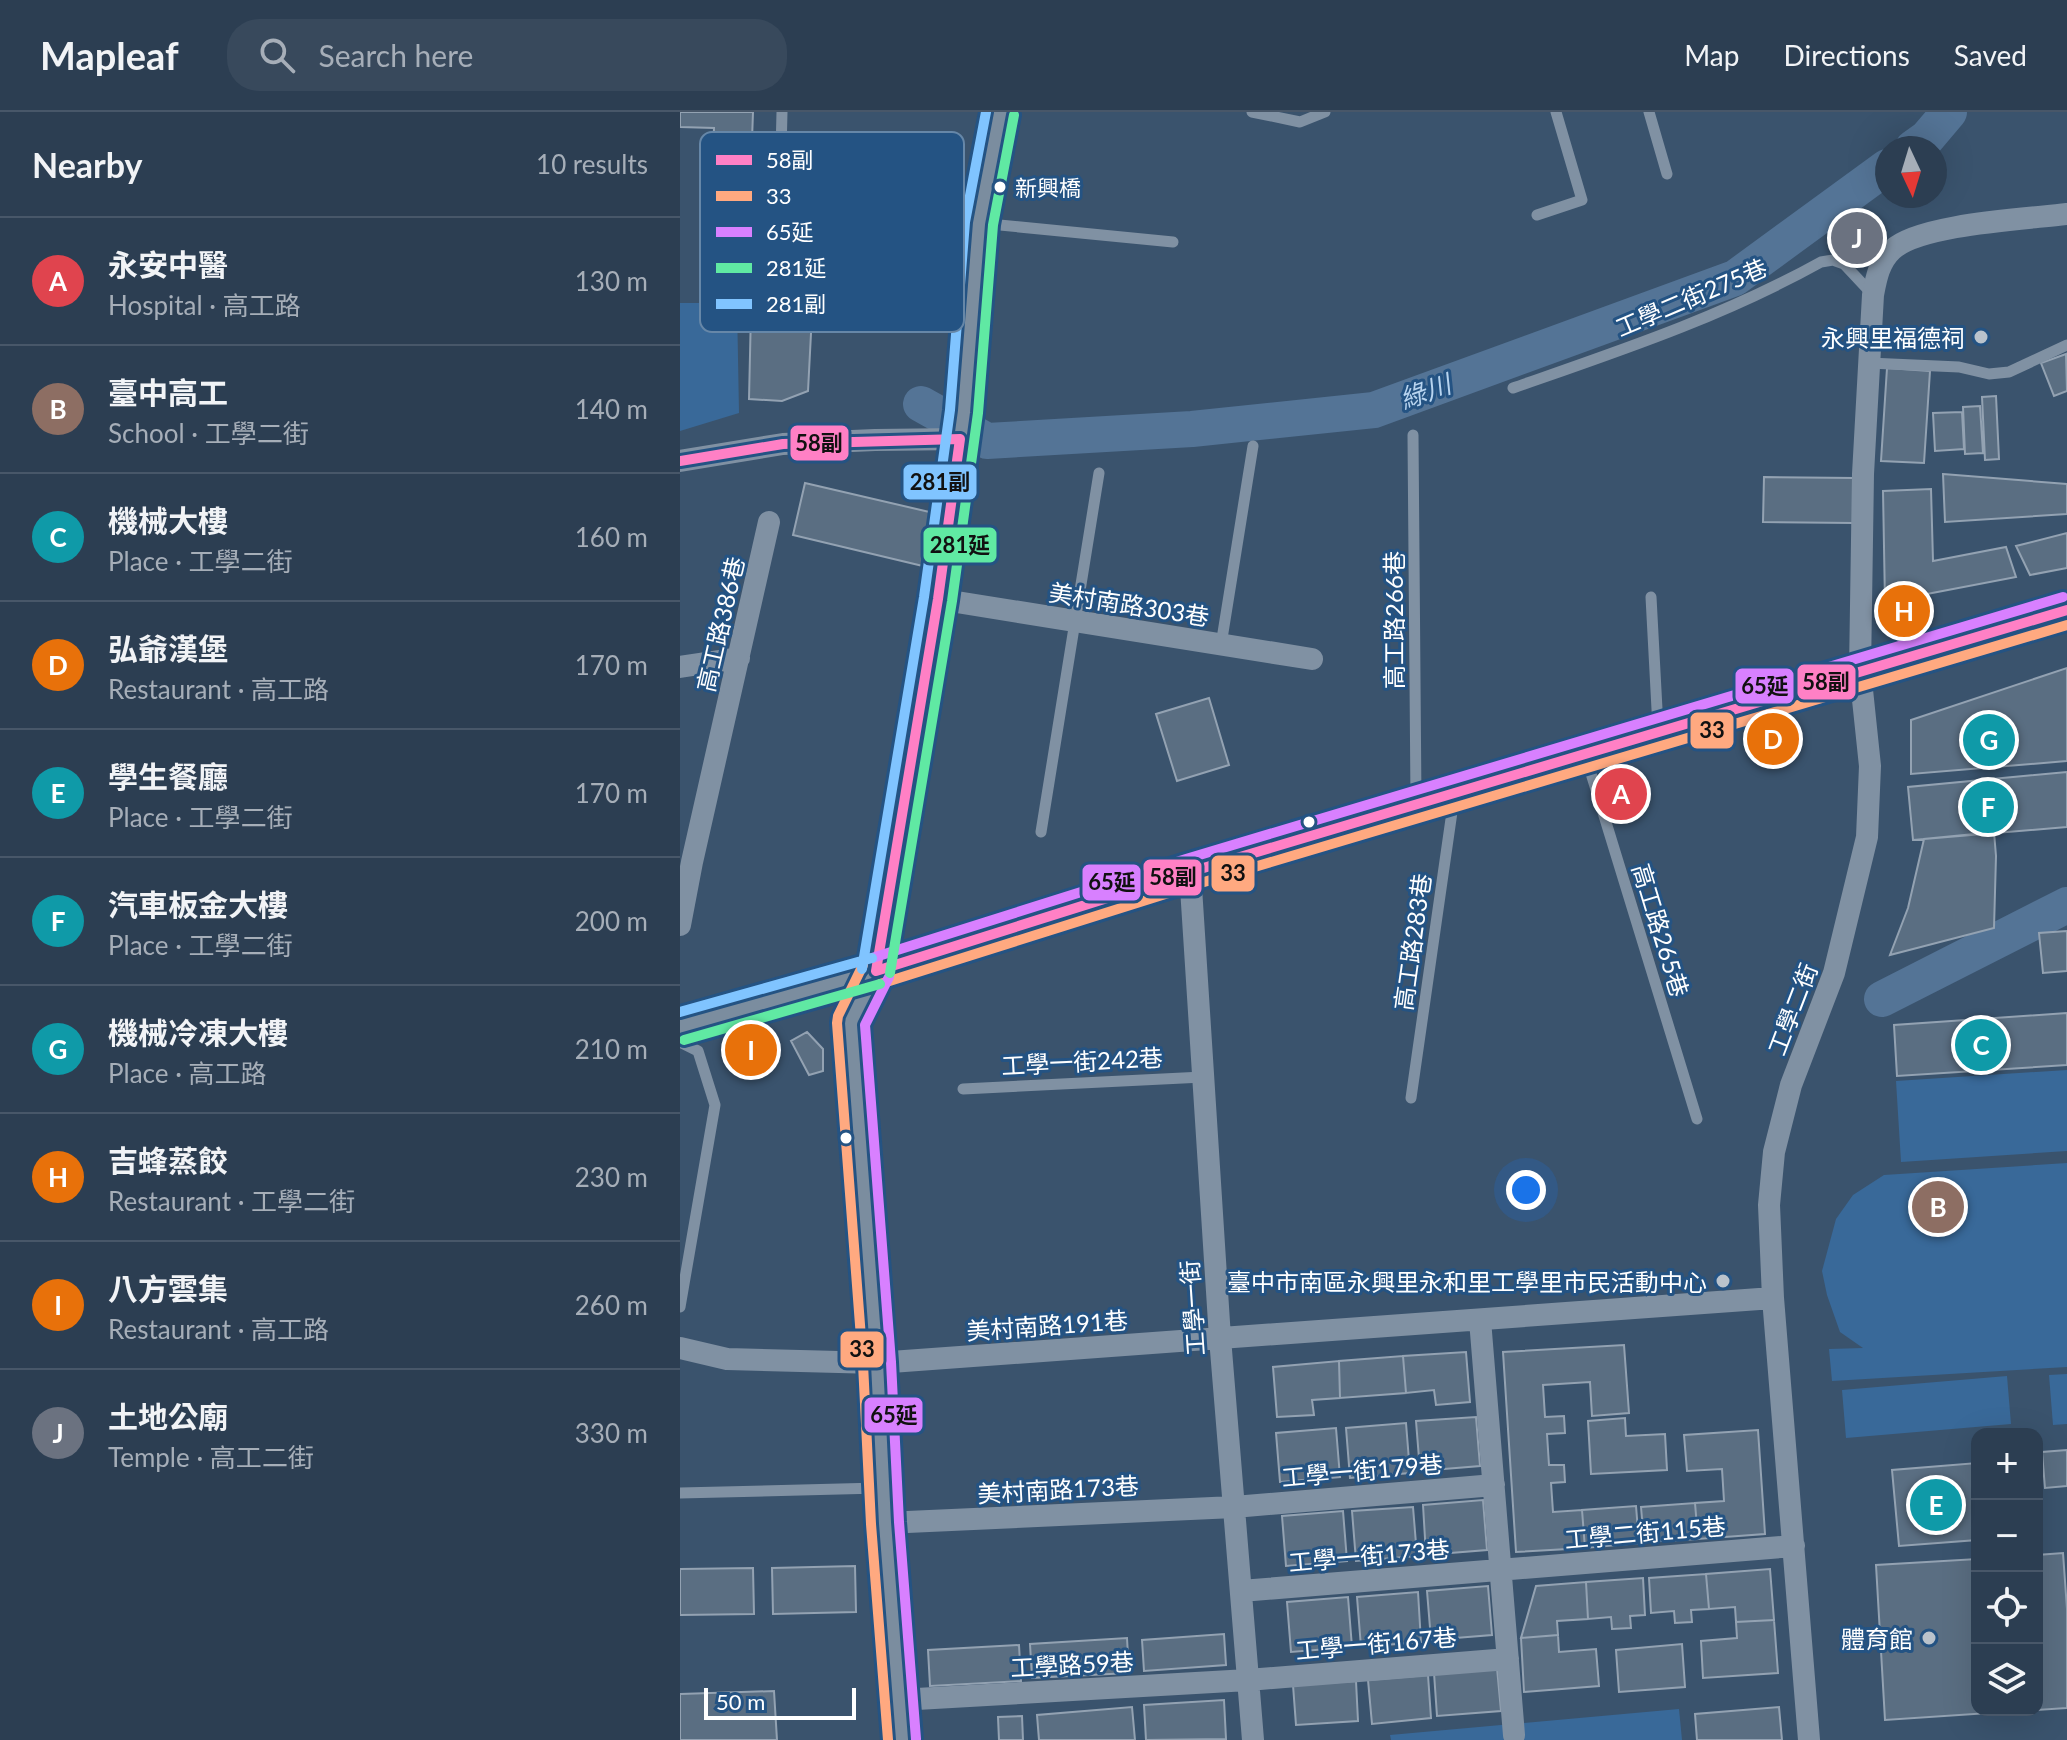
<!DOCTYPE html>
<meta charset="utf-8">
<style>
:root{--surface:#2c3e52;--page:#38495c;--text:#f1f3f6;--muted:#a6aeb8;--line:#485769;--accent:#bca0f2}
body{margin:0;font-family:Lato,"Noto Sans TC",sans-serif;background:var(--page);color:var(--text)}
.controls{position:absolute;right:24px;bottom:24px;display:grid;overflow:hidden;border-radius:16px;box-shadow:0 8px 32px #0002}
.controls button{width:72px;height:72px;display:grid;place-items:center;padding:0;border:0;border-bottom:2px solid var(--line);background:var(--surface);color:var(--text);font:40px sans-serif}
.compass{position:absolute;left:1195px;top:24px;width:72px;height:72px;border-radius:50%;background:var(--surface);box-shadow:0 8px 32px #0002;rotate:176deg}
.scale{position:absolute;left:24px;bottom:20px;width:152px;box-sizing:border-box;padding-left:8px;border:4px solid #fff;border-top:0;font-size:22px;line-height:28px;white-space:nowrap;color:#fff;-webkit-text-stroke:6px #245383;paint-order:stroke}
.you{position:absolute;left:846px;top:1078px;width:28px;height:28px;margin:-20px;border:6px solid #fff;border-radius:50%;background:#1a73e8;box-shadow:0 0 0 12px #1a73e833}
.badge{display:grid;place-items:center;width:52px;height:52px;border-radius:50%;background:var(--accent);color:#fff;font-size:26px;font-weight:700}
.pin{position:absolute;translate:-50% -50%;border:4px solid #fff;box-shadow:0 2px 8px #0006}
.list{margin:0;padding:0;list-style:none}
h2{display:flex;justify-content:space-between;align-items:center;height:104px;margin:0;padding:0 32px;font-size:34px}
h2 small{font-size:26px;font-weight:400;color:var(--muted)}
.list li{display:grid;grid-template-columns:52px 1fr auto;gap:24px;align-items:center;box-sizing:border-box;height:128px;padding:0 32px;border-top:2px solid var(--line)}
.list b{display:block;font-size:30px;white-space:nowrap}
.list p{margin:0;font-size:26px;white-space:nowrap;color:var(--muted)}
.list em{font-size:26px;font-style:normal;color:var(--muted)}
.icon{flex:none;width:44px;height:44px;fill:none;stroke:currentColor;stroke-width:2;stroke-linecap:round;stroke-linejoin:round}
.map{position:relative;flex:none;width:1387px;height:1628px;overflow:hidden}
header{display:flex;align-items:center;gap:48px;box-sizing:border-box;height:112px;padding:0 40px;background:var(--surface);border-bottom:2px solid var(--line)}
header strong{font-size:38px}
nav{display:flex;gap:44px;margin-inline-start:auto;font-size:28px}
.search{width:560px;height:72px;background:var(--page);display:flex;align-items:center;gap:20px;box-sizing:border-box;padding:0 28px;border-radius:32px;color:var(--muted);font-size:30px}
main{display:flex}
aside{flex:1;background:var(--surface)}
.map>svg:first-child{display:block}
.green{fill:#396999}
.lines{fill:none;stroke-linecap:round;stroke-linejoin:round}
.river{stroke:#547496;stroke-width:36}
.building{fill:#5a6e82;stroke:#93a2b2;stroke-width:2}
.lane{stroke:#8091a3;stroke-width:11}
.street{stroke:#8091a3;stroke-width:22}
.secondary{stroke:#7b8d9f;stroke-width:32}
.bus-1-casing{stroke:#245383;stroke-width:16}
.bus-2-casing{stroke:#245383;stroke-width:16}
.bus-3-casing{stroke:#245383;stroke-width:16}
.bus-4-casing{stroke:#245383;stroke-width:16}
.bus-5-casing{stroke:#245383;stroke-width:16}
.bus-1{stroke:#ff80c5;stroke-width:10}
.bus-2{stroke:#ffa980;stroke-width:10}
.bus-3{stroke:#d880ff;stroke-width:10}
.bus-4{stroke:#60e9a3;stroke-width:10}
.bus-5{stroke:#80c4ff;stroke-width:10}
.bus-dot{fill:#fff;stroke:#245383;stroke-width:3}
.poi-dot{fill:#bac3cc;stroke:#245383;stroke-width:3}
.labels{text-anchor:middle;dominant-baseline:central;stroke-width:6;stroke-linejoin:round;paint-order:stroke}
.bus-label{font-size:22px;fill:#fff;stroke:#245383;text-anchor:start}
.street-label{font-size:24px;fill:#fff;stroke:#245383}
.poi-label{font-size:24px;fill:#fff;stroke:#245383;text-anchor:end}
.water-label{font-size:26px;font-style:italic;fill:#b8d4ef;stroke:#245383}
.key{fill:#245383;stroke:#6687a8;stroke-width:2}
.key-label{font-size:22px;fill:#fff}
.line-badge{stroke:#245383;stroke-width:3}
.pale-badge-label{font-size:22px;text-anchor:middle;font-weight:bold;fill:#111}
</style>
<header>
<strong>Mapleaf</strong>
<div class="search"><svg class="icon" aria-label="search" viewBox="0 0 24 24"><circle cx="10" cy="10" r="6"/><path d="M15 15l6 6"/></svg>Search here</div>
<nav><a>Map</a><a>Directions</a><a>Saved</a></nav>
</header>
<main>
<aside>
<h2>Nearby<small>10 results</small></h2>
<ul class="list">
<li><span class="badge" style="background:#e0444e">A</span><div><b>永安中醫</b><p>Hospital · 高工路</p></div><em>130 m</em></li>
<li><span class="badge" style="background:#8d6e63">B</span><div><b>臺中高工</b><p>School · 工學二街</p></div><em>140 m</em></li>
<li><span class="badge" style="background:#0f9aa8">C</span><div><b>機械大樓</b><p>Place · 工學二街</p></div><em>160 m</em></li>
<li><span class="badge" style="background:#e8710a">D</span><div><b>弘爺漢堡</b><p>Restaurant · 高工路</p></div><em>170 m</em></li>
<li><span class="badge" style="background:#0f9aa8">E</span><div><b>學生餐廳</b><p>Place · 工學二街</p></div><em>170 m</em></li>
<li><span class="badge" style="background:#0f9aa8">F</span><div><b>汽車板金大樓</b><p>Place · 工學二街</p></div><em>200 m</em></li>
<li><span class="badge" style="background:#0f9aa8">G</span><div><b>機械冷凍大樓</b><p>Place · 高工路</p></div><em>210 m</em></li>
<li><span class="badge" style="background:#e8710a">H</span><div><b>吉蜂蒸餃</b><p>Restaurant · 工學二街</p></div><em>230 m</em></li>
<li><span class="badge" style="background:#e8710a">I</span><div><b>八方雲集</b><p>Restaurant · 高工路</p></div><em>260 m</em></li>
<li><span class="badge" style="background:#6b7280">J</span><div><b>土地公廟</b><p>Temple · 高工二街</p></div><em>330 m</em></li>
</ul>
</aside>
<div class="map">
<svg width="1387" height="1628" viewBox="0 0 1387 1628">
<rect width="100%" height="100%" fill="#3a536d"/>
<path class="green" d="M0 191H57L59 301 0 319Z
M1387 958V1039L1221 1050 1216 969Z
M1387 1051V1255L1152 1269 1149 1237 1183 1236 1160 1220 1147 1183 1142 1159 1156 1107 1173 1083 1204 1063Z
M1387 1262V1312L1373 1313 1369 1263Z
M1327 1264 1331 1312 1166 1326 1162 1278Z
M999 1597 1002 1628H711L710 1623Z"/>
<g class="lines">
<path class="river" d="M1233 36 1247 26 1269 0
M241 292 307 329 512 317 694 298 1055 166 1207 55
M1202 887 1387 793"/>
</g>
<path class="building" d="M0 0H73L67 167 28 165 34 16 0 15Z
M71 199 132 202 128 279 102 289 69 287Z
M1386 242 1387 279 1374 284 1361 251Z
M1207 256 1250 259 1244 351 1201 349Z
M1316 284 1319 347 1305 348 1302 285Z
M1300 294 1303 341 1285 342 1283 295Z
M1282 300 1284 337 1255 339 1253 301Z
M1263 362 1387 372V402L1265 410Z
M1084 365 1174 366 1173 411 1083 410Z
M125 371 258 402 247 455 113 423Z
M1251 377 1253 449 1326 435 1336 465 1205 490 1203 379Z
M1387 421V456L1350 463 1336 434Z
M1387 556V649L1231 662V608Z
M529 586 549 653 497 669 476 602Z
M1387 660V715L1233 728 1228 675Z
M1314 720 1316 744 1314 816 1210 843 1228 796 1244 727Z
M1387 819V859L1363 861 1359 821Z
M1387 901V953L1217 964 1214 913Z
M127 920 143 937V959L129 963 111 929Z
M944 1233 949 1301 912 1304 910 1270 863 1273 865 1305 884 1304 885 1321 867 1322 869 1353H884L885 1370 871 1371 873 1400 902 1398 905 1436 836 1440 823 1240Z
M786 1240 790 1290 756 1293 754 1278 726 1281 723 1244Z
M723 1244 726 1281 660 1286 659 1249Z
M659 1249 660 1286 632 1288 634 1303 597 1305 593 1255Z
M796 1305 800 1354 740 1359 736 1309Z
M945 1306 946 1324 985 1322 987 1358 911 1362 908 1309Z
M726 1311 730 1361 670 1366 666 1316Z
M656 1316 660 1365 600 1370 596 1321Z
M1078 1318 1085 1422 1018 1427 1015 1391 1044 1389 1042 1357 1007 1359 1004 1323Z
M1387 1338V1374L1365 1376 1362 1340Z
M1297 1351V1428L1219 1434 1212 1358Z
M803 1388 807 1438 746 1443 743 1393Z
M1015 1391 1018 1427 964 1430 961 1395Z
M956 1394 959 1431 905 1436 902 1398Z
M733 1395 737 1444 676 1449 672 1399Z
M663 1399 667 1449 606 1454 602 1404Z
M1383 1441 1387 1497V1596L1357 1598V1443Z
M1297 1447V1598H1355L1205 1608 1196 1453Z
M175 1454 176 1500 93 1502 92 1456Z
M73 1456 74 1502 0 1503V1457Z
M1090 1457 1094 1508 1056 1510 1055 1495 1029 1497 1026 1462Z
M1026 1462 1029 1497 1011 1498 1012 1510 995 1511 994 1499 971 1501 969 1466Z
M963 1466 965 1503 950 1504 951 1516 932 1517 931 1505 908 1507 906 1470Z
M906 1470 908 1507 877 1509 878 1523 841 1526 856 1474Z
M808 1474 812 1523 751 1528 747 1479Z
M738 1480 741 1530 681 1535 677 1485Z
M668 1485 672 1535 611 1540 607 1490Z
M1094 1508 1098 1561 1023 1566 1021 1529 1057 1526 1056 1510Z
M544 1522 546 1553 464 1559 462 1528Z
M878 1523 879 1540 916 1537 919 1574 844 1580 841 1526Z
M447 1526 449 1561 352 1566 350 1532Z
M1002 1532 1005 1575 939 1580 936 1538Z
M339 1533 341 1569 250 1574 248 1538Z
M817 1556 821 1599 757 1604 754 1561Z
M748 1563 751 1606 692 1612 688 1568Z
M676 1569 678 1609 616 1613 613 1573Z
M94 1579 97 1628H0V1582Z
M544 1588 546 1627 466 1628 464 1593Z
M452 1595 455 1628H359L357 1603Z
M1099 1595 1102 1628H1017L1015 1602Z
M342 1604 343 1628H319L318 1605Z"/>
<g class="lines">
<path class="lane" d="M102 0 100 80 178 85 299 111 493 130
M572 0 620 10 645 0
M969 0 987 62
M857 103 902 88 876 0
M100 184 101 80
M1189 251 1279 255 1309 262 1329 260 1387 233
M833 276C939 239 1042 205 1141 150L1153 148 1164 152 1193 183
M733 323 736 690
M971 485 978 616
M541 533 573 334
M906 645 1017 1007
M361 720 419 361
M0 930 18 939 35 993 0 1195
M283 977 523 965
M731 986 774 686
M0 1381 199 1376"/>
<path class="street" d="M0 349 103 332 195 328 280 327
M258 487 632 547
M0 555 59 546
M510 760 540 1226 573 1628
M0 813 12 750 89 410
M800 1208 834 1623
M0 1236 47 1247 197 1251 1093 1186
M205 1411 554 1395 814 1373
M561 1479 1114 1434
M219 1588 568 1568 828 1547
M1129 1628 1093 1186 1089 1093 1094 1040 1111 973 1154 861 1187 725 1190 654 1180 559 1183 362 1193 183C1196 167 1199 150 1212 138 1239 112 1347 107 1387 102"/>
<path class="secondary" d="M0 915 196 859 510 760 1387 498
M222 1628 205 1411 197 1251 171 910 196 859 258 487 284 300 299 111 320 0"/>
<g class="bus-1-casing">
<path id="bus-1" d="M0 349 103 332 280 327
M196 859 510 760 1387 498
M196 859 258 487 280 327"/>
</g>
<g class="bus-2-casing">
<path id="bus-2" d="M183 853 158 904 157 911 183 1252 191 1412 208 1628
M200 872 514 773 1387 513"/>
</g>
<g class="bus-3-casing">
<path id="bus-3" d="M192 846 506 747 1383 485
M209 865 185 913 211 1250 219 1410 236 1627"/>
</g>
<g class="bus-4-casing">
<path id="bus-4" d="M210 861 272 489 298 301 313 113 334 3
M4 928 200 872"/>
</g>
<g class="bus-5-casing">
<path id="bus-5" d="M182 857 244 485 270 298 285 110 306 0
M0 900 192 846"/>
</g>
<use href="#bus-1" class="bus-1"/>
<use href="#bus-2" class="bus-2"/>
<use href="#bus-3" class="bus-3"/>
<use href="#bus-4" class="bus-4"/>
<use href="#bus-5" class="bus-5"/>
</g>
<g class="bus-dot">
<circle cx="320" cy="75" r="7"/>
<circle cx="629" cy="710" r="7"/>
<circle cx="166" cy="1026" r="7"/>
</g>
<g class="poi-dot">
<circle cx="1301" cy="225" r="8"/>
<circle cx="1043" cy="1169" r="8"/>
<circle cx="1249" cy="1526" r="8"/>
</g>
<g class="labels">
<g class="bus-label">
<text x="335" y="75">新興橋</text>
</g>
<g class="street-label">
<text transform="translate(1011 185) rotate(-23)">工學二街275巷</text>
<text transform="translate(449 492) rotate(9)">美村南路303巷</text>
<text transform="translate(713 508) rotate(-90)">高工路266巷</text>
<text transform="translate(40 512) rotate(-77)">高工路386巷</text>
<text transform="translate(981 818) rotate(73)">高工路265巷</text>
<text transform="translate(732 830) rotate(-82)">高工路283巷</text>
<text transform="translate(1112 897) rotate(-69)">工學二街</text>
<text transform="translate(402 949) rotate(-3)">工學一街242巷</text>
<text transform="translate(512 1196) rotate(-94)">工學一街</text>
<text transform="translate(367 1213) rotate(-4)">美村南路191巷</text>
<text transform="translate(682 1358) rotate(-5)">工學一街179巷</text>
<text transform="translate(378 1377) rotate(-3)">美村南路173巷</text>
<text transform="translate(965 1420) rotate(-5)">工學二街115巷</text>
<text transform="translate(689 1443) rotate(-5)">工學一街173巷</text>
<text transform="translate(696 1531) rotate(-5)">工學一街167巷</text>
<text transform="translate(392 1552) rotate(-3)">工學路59巷</text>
</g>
<g class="poi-label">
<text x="1285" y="225">永興里福德祠</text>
<text x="1027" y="1169">臺中市南區永興里永和里工學里市民活動中心</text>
<text x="1233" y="1526">體育館</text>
</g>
<g class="water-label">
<text transform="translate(745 279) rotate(-20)">綠川</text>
</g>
</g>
<rect x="20" y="20" width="264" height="200" rx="12" class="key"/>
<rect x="36" y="43" width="36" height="10" fill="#ff80c5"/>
<rect x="36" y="79" width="36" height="10" fill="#ffa980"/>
<rect x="36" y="115" width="36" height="10" fill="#d880ff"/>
<rect x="36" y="151" width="36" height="10" fill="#60e9a3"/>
<rect x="36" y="187" width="36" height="10" fill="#80c4ff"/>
<g class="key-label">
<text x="86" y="56">58副</text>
<text x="86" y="92">33</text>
<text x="86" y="128">65延</text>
<text x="86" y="164">281延</text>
<text x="86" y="200">281副</text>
</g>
<g class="line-badge">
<rect x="109" y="312" width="61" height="38" rx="8" fill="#ff80c5"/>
<rect x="222" y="351" width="76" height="38" rx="8" fill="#80c4ff"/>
<rect x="242" y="414" width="76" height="38" rx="8" fill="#60e9a3"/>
<rect x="1116" y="551" width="61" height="38" rx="8" fill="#ff80c5"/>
<rect x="1054" y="555" width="61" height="38" rx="8" fill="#d880ff"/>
<rect x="1009" y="599" width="46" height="39" rx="8" fill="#ffa980"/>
<rect x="530" y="742" width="46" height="39" rx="8" fill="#ffa980"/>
<rect x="462" y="746" width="61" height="39" rx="8" fill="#ff80c5"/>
<rect x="401" y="751" width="61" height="39" rx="8" fill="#d880ff"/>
<rect x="159" y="1218" width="46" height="39" rx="8" fill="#ffa980"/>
<rect x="183" y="1284" width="61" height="38" rx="8" fill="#d880ff"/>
</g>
<g class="pale-badge-label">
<text x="139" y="339">58副</text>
<text x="260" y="378">281副</text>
<text x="280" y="441">281延</text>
<text x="1146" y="578">58副</text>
<text x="1085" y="582">65延</text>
<text x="1032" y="626">33</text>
<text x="553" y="769">33</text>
<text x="493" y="773">58副</text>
<text x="432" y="778">65延</text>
<text x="182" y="1245">33</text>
<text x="214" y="1311">65延</text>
</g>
</svg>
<div class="controls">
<button>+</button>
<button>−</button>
<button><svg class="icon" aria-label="locate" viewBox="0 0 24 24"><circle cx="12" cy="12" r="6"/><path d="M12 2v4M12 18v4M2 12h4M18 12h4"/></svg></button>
<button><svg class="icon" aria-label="layers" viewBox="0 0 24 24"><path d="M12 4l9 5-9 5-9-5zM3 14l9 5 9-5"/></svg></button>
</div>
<svg class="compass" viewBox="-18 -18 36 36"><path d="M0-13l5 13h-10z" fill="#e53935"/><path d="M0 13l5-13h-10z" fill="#a6aeb8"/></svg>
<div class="scale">50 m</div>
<div class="you"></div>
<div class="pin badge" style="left:941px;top:682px;background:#e0444e">A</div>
<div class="pin badge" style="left:1258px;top:1095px;background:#8d6e63">B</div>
<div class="pin badge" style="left:1301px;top:933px;background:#0f9aa8">C</div>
<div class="pin badge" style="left:1093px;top:627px;background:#e8710a">D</div>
<div class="pin badge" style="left:1256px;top:1393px;background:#0f9aa8">E</div>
<div class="pin badge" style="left:1308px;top:695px;background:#0f9aa8">F</div>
<div class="pin badge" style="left:1309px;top:628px;background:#0f9aa8">G</div>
<div class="pin badge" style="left:1224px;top:499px;background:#e8710a">H</div>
<div class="pin badge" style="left:71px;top:938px;background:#e8710a">I</div>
<div class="pin badge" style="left:1177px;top:126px;background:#6b7280">J</div>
</div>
</main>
